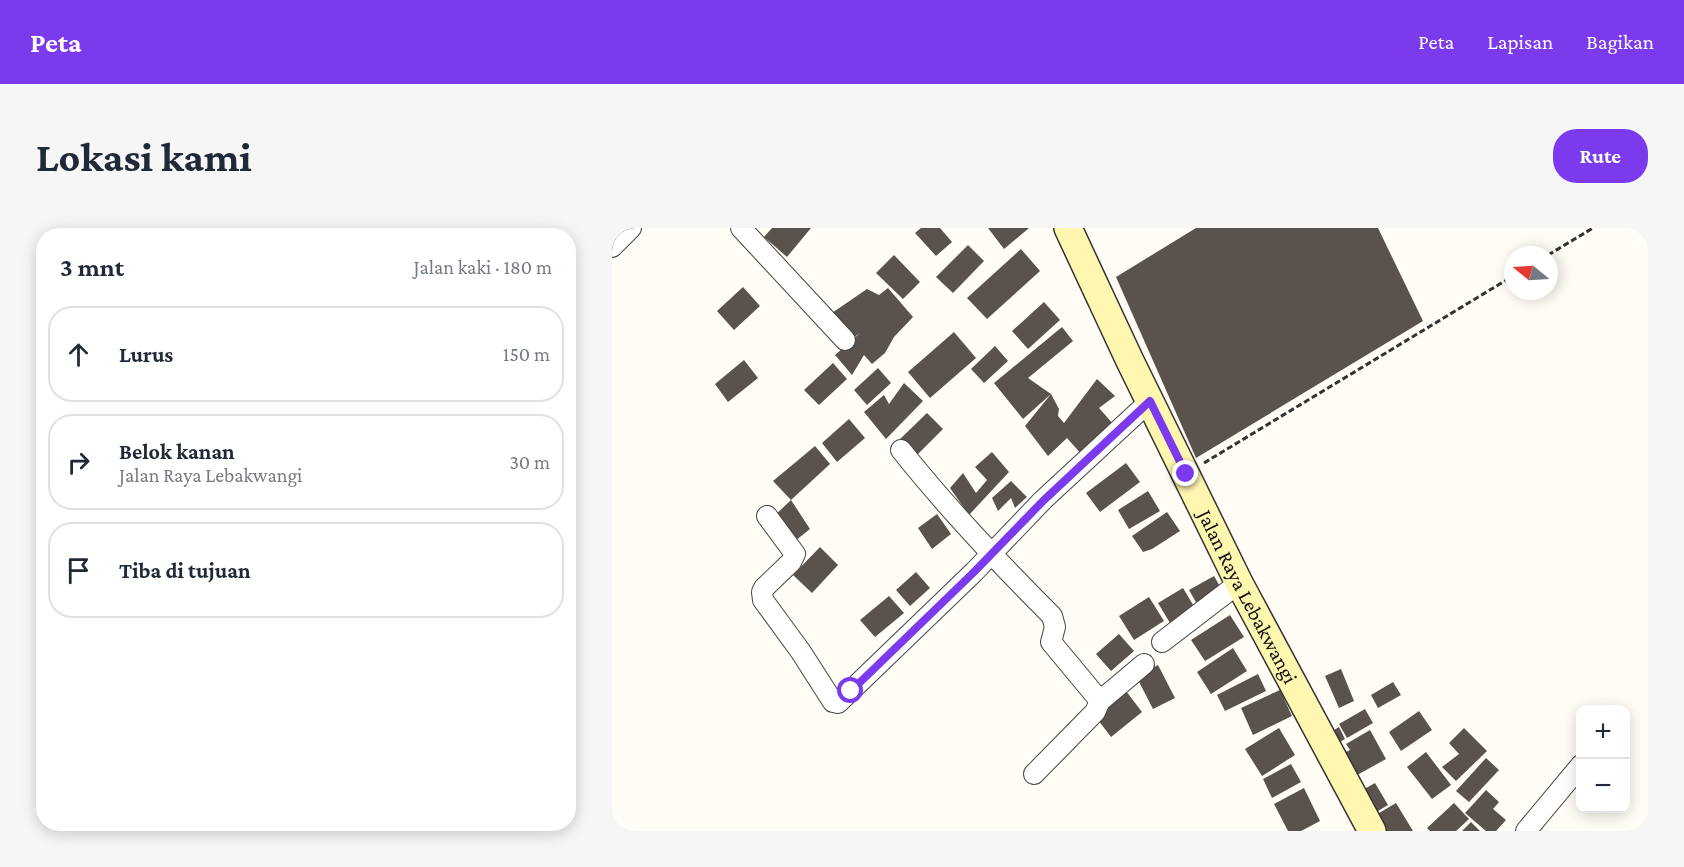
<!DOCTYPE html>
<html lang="id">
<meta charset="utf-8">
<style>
:root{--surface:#fff;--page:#f6f6f7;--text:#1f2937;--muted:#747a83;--line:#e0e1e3;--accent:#7c3aed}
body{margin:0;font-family:"Crimson Pro",serif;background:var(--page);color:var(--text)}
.controls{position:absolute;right:18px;bottom:18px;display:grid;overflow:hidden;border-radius:12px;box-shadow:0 3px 15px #0003}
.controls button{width:54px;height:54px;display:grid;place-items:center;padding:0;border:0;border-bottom:2px solid var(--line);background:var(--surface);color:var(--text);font:30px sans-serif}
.compass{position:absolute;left:892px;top:18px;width:54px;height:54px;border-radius:50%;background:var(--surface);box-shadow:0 3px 15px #0003;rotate:288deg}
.stop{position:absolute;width:18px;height:18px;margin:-14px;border:4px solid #7c3aed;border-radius:50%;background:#fff}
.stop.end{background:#7c3aed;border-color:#fff;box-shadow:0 2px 6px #0008}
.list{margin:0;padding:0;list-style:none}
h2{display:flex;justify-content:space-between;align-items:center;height:78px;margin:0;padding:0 24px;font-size:26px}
h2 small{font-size:20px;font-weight:400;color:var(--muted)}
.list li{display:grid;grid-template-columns:39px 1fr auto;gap:18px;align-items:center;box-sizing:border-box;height:96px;margin:0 12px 12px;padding:0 12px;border:2px solid var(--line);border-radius:24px}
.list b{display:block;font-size:22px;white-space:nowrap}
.list p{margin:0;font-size:20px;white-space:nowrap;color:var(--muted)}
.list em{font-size:20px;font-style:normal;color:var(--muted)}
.icon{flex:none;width:33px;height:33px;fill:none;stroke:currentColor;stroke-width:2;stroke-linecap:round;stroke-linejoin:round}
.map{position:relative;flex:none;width:1036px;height:603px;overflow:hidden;border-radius:24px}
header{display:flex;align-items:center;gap:36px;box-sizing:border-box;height:84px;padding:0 30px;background:var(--accent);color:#fff}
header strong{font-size:28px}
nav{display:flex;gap:33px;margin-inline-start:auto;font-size:21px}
.intro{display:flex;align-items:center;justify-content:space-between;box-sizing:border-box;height:144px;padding:0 36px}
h1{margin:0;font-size:42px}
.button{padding:15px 27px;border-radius:24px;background:var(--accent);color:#fff;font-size:21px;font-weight:700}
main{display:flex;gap:36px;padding:0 36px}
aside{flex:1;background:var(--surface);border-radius:24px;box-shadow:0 3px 15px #0003}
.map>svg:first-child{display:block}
.building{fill:#5a524d}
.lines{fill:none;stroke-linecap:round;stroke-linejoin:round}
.minor-casing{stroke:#444;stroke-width:22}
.secondary-casing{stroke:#333;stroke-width:30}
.path{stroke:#333;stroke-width:3;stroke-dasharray:6 3;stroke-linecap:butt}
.minor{stroke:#fff;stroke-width:20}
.secondary{stroke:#fff6b0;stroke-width:27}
.route{stroke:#7c3aed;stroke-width:8}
.labels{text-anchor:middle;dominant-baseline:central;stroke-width:6;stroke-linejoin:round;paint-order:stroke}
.street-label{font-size:21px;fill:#111;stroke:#fff}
</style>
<header>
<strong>Peta</strong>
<nav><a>Peta</a><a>Lapisan</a><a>Bagikan</a></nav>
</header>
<div class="intro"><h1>Lokasi kami</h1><a class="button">Rute</a></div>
<main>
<aside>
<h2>3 mnt<small>Jalan kaki · 180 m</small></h2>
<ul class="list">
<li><svg class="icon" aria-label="ahead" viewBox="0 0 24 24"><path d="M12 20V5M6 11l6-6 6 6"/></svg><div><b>Lurus</b></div><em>150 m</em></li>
<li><svg class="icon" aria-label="right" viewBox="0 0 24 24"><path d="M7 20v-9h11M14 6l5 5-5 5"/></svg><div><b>Belok kanan</b><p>Jalan Raya Lebakwangi</p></div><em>30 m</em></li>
<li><svg class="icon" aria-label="arrive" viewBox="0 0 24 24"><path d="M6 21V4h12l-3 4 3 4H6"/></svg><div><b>Tiba di tujuan</b></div></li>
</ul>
</aside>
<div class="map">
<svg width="1036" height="603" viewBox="0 0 1036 603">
<rect width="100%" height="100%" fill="#fffdf5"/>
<path class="building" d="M160 0H199L175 29 152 9Z
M309 0H328L340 14 324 28 303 5Z
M376 0H417L392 21Z
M584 0H766L811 93 584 230 504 49Z
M356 17 372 33 341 65 324 49Z
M409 21 428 43 375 91 355 70Z
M282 27 308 54 291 71 264 45Z
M131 59 148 78 122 102 105 83Z
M276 60 301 89 282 109 273 125 260 136 252 127 240 147 223 127 248 105 238 112 217 87 255 61 267 67Z
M432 74 448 92 416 121 400 103Z
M450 99 461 113 416 150 439 166 447 181 446 188 452 195 485 151 503 168 487 180 503 198 471 228 455 210 436 228 413 198 439 166 411 191 382 155Z
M342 104 364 130 318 170 296 144Z
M383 118 396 133 372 155 359 141Z
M132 132 146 150 116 174 103 156Z
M221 135 235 151 207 177 192 162Z
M266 140 279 155 255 177 242 162Z
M292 155 311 173 274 211 252 184 272 167 277 176Z
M315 185 331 201 303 229 286 213Z
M237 191 253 210 225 234 210 215Z
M203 218 218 236 179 272 161 253Z
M380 224 397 244 357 287 338 260 351 245 364 265 375 252 363 239Z
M514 235 528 254 488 284 474 265Z
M399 253 415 269 403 280 399 270 386 283 380 270Z
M536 263 548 283 517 301 506 282Z
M179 272 198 301 178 317 160 290Z
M555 284 568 303 540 321 531 324 520 308Z
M325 286 339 306 320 321 306 300Z
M208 319 226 337 200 365 181 347Z
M304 344 318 360 298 378 284 362Z
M602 348 610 362 585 376 577 362Z
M571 360 583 380 558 395 546 375Z
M277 368 292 385 263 409 248 392Z
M537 369 552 393 522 412 507 388Z
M618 387 632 409 593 433 579 412Z
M507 406 522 423 499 443 484 426Z
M621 420 635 443 599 466 585 444Z
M546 437 563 470 541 481 524 448Z
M729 441 742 473 727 480 713 448Z
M646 446 654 463 613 483 605 467Z
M781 454 789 467 766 480 759 467Z
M668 462 680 488 641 507 629 480Z
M514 463 530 484 499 509 483 488Z
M753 481 761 495 735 510 727 496Z
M807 483 820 502 789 523 777 504Z
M727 499 733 511 715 521 709 510Z
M667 500 683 527 650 548 633 521Z
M852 500 875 523 844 553 830 539 847 526 837 515Z
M758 502 774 531 738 551 726 528 738 522 734 516Z
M814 524 839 557 820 571 795 539Z
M874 530 887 542 857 574 844 563Z
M679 536 689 554 660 570 651 551Z
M763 555 776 577 751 592 738 569Z
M692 560 708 593 689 603H676L662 576Z
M874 562 887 574 881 581 894 592 884 603H874L853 585Z
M784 575 801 603H763L762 588Z
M842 575 857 591 844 603H818L815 600Z
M859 594 868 603H850Z"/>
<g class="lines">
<g class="minor-casing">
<path id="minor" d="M129 0 233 112
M0 19 19 0
M289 222C336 281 386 334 440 388L443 399 439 414 488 473 483 484 422 546
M155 288 183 326 179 334 152 360 150 364 151 372 189 424 221 474 226 475 362 344 431 272 538 173
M550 414 627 355
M488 473 532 436
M914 603 969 537"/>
</g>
<g class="secondary-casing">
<g id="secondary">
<path id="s1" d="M456 0 518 133 627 355 760 603"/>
</g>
</g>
<path class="path" d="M1030 0 1036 4
M936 27 981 0
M592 235 901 48"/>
<use href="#minor" class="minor"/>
<use href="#secondary" class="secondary"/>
</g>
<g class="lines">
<path class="route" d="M239 463 362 344 432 272 538 173 574 246"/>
</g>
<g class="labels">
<g class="street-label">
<text stroke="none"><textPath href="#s1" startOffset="410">Jalan Raya Lebakwangi</textPath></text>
</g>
</g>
</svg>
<div class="controls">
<button>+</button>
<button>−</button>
</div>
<svg class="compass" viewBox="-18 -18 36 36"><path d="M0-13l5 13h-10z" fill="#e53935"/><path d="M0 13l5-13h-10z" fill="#747a83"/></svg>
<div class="stop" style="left:239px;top:463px"></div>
<div class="stop end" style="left:574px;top:246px"></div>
</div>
</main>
